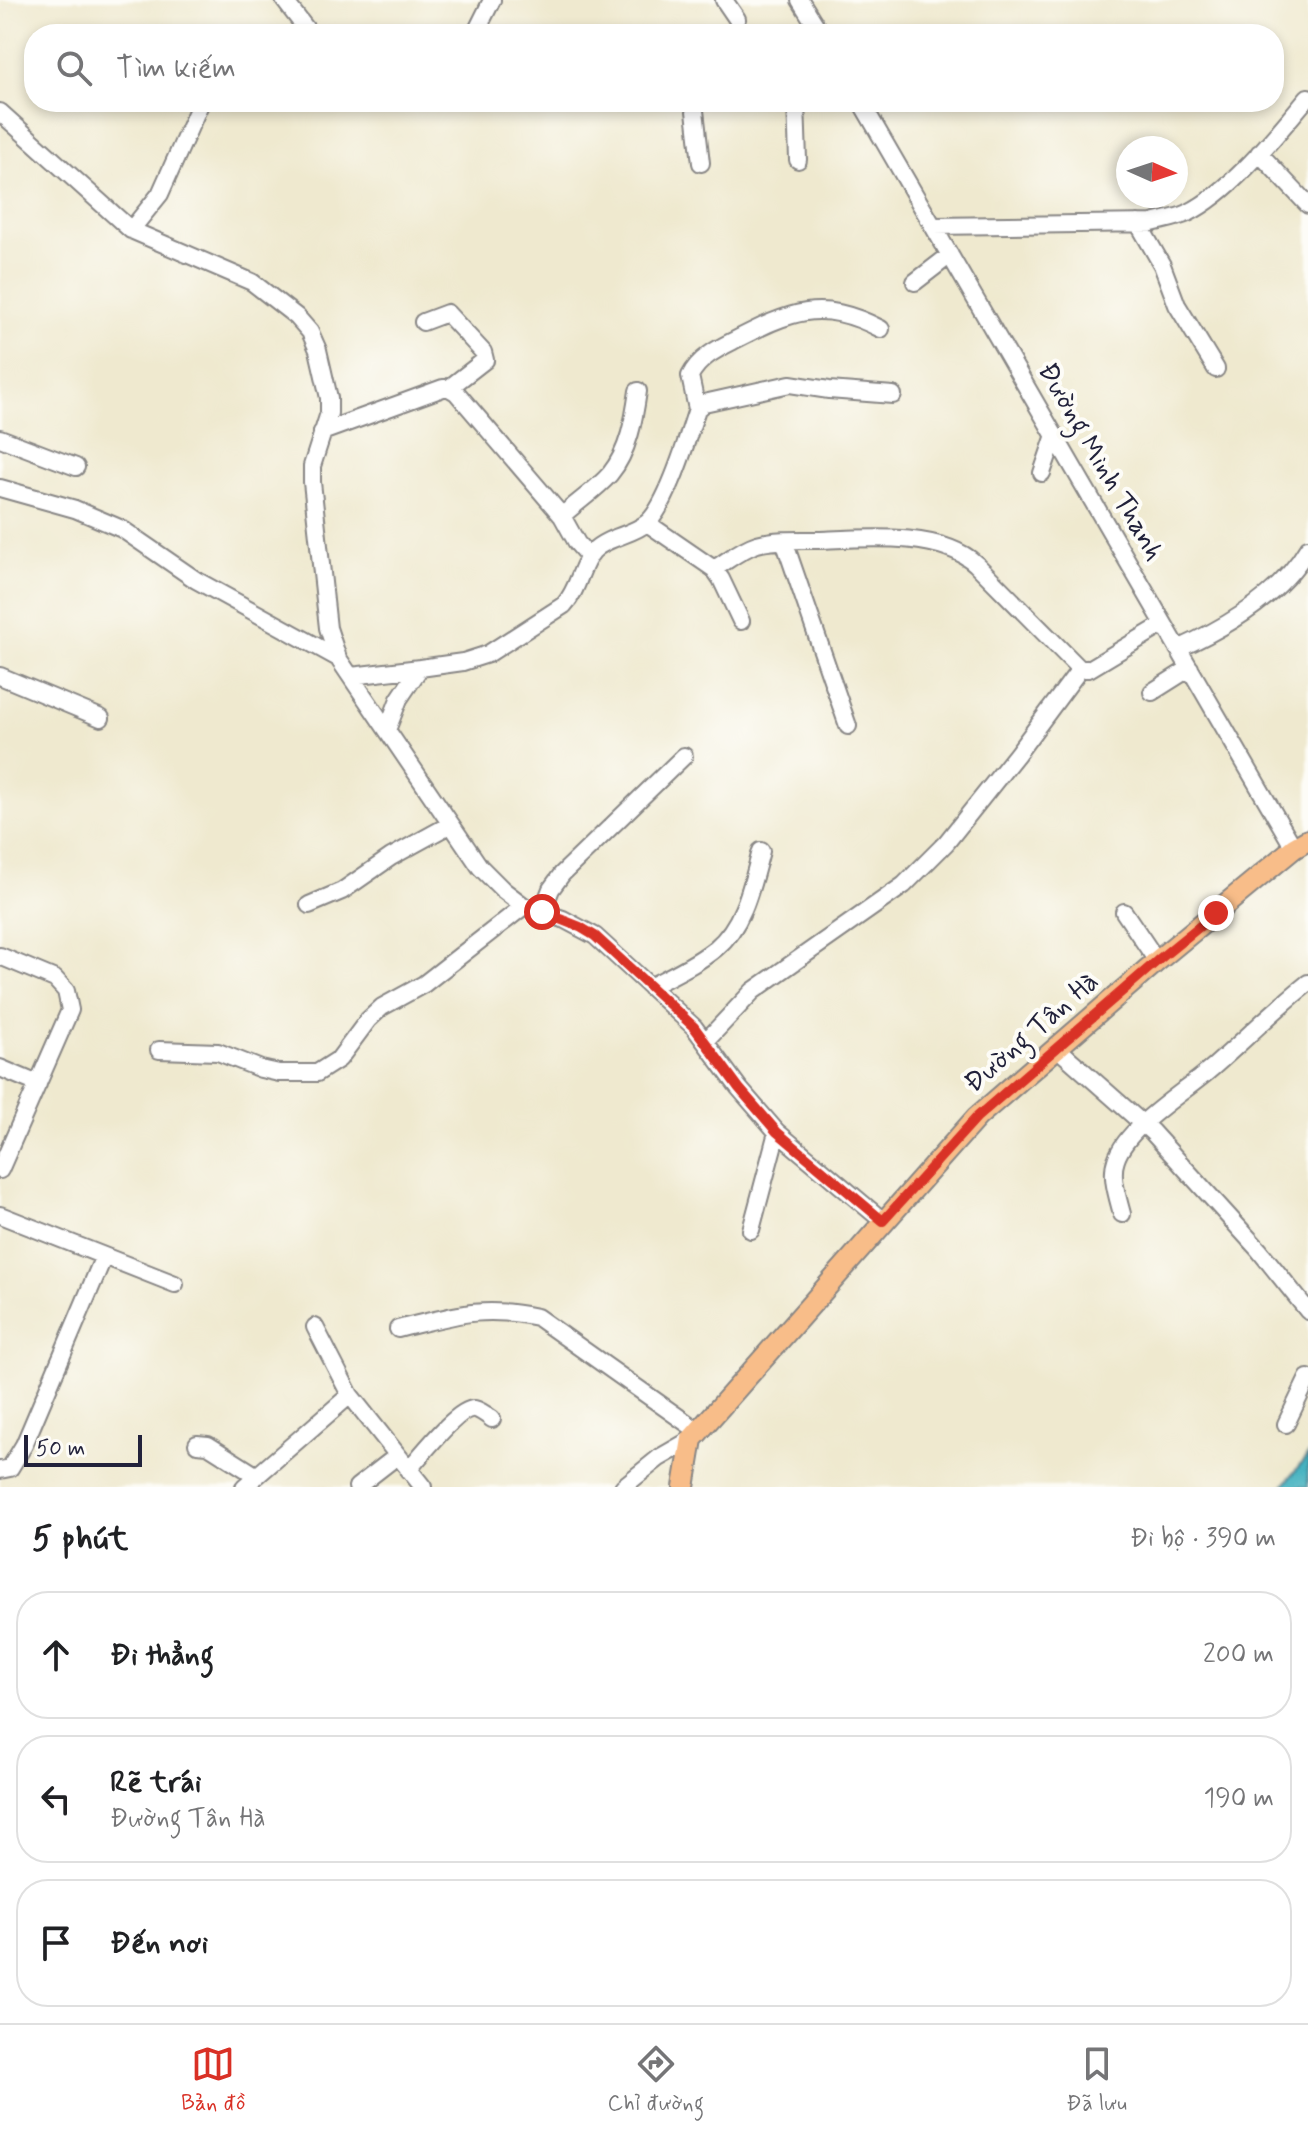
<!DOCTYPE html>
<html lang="vi">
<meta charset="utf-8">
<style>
:root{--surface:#fff;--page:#f2f2f2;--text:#202124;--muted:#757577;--line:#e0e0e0;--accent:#d93025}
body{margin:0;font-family:Mynerve,sans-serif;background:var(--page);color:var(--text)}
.compass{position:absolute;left:1116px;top:136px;width:72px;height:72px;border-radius:50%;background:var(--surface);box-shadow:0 4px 12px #0003;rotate:93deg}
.scale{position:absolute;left:24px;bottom:20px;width:118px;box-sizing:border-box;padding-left:8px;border:4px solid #22223b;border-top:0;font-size:22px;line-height:28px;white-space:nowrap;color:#22223b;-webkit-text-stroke:6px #fdfcf7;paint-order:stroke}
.stop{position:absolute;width:24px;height:24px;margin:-18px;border:6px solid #d93025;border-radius:50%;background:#fff}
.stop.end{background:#d93025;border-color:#fff;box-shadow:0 2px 8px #0008}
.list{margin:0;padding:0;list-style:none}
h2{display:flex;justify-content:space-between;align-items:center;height:104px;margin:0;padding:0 32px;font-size:34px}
h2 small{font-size:26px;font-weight:400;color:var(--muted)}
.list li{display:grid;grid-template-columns:52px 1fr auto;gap:24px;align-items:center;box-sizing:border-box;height:128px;margin:0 16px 16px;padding:0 16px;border:2px solid var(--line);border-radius:32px}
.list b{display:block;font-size:30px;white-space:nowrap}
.list p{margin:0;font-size:26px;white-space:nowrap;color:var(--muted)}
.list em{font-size:26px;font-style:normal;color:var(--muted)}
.icon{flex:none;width:44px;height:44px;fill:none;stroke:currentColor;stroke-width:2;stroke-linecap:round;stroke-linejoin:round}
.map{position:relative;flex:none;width:1308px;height:1487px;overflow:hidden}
.search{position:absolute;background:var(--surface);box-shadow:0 4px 12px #0003;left:24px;right:24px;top:24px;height:88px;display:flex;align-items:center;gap:20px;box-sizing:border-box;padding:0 28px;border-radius:32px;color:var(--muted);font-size:30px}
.sheet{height:536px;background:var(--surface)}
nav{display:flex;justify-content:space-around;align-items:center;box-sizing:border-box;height:112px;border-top:2px solid var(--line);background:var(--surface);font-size:22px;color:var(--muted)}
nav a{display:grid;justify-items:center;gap:4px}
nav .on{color:var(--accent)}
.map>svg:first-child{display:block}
.water{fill:#45b2c0;stroke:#346a7e;stroke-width:2}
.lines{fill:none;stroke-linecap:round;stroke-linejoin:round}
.minor-casing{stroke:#888685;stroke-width:20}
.major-casing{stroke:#888685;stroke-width:24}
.minor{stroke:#fff;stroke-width:16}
.major{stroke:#f8bd89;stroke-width:20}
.route{stroke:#d93025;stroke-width:10}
.labels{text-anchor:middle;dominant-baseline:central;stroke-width:8;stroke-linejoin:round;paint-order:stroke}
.street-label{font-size:28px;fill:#22223b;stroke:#fdfcf7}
</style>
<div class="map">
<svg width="1308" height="1487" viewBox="0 0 1308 1487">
<rect width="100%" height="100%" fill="#fdfcf7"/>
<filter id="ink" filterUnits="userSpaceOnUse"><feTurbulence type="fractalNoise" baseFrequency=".0125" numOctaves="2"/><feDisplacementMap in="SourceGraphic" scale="16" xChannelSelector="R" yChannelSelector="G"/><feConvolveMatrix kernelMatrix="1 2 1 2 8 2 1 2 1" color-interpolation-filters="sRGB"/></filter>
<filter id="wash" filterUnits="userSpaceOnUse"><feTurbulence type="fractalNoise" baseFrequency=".006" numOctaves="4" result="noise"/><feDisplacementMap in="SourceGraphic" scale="32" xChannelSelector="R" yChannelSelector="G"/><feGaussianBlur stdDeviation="1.8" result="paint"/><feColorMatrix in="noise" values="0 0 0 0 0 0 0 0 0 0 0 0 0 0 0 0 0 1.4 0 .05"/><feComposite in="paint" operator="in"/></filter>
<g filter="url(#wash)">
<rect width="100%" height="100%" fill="#efe9cf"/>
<path class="water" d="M1308 1455V1487H1282Z"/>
</g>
<g filter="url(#ink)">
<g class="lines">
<g class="minor-casing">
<path id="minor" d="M284 0 310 34
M724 0 737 19
M800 0 821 34
M475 34 492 0
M694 102 701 163
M796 102 798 160
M861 102 1294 848
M0 112 131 230 252 282 297 317 310 332 318 350 329 398V413L312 466V482L328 628 338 658 480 867 503 890 524 906 563 919 595 936 694 1027 739 1088 777 1132 883 1221
M1259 153 1308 205
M1138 223 1162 265 1177 305 1216 369
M933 226 1152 223C1164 220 1177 218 1188 213 1232 191 1276 135 1308 97
M131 230 160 194 201 102
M915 282 950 255
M449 388 456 392 562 516 577 543 589 557
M697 409 690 376C699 358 717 349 733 341 790 312 819 297 881 329
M322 432 443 388H449L485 360 483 352 447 313 423 322
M0 438 76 467
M1042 473 1055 435
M0 488 75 509 122 529 196 580 338 658
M562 516C577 502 596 490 610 474 629 451 634 419 638 391
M647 523 714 569 721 579 741 621
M784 541 848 726
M714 569C727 561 741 549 757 544 776 539 799 540 819 540 864 538 941 531 976 564L1080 669
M1178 649C1227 627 1281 595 1308 548
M0 676 101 718
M351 676 420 668
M1152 692 1190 668
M387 730 399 699 420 668 463 662 488 654 564 605C579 589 580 566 593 551 608 536 632 536 648 522 668 504 688 436 697 409L704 403 790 384 829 390 893 395
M309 905 342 891 391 857 451 824
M542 912 551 889 562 874 684 756
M1124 912 1157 961
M0 956 55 979 66 991 70 1010 0 1170
M650 987C672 975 697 964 716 948 744 925 752 884 761 851
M706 1041 753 991 904 885 946 843 1017 754 1080 669H1089L1164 624
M1057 1048 1152 1132 1259 1250 1308 1311
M159 1050 218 1052 261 1069 279 1073H317L339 1059 368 1020 382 1007 424 984 524 906
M0 1068 38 1084
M1122 1214C1118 1198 1110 1176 1116 1160 1127 1126 1185 1092 1212 1068 1244 1040 1274 1010 1308 983
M0 1215 175 1284
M751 1230 777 1132
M315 1327 350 1395 423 1487
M398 1329C452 1316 480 1305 537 1317L698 1431
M1286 1424 1308 1378
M197 1444 208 1445 257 1476
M0 1470 10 1468 24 1445 104 1256
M408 1470C420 1457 459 1406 475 1409 480 1410 488 1416 492 1419
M244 1487 350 1395
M357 1487 397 1456
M623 1487 659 1458 692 1439"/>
</g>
<g class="major-casing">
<path id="major" d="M684 1487 692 1439 977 1117 1157 961 1294 848 1308 840"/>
</g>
<use href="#minor" class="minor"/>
<use href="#major" class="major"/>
</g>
</g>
<g class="lines" filter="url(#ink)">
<path class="route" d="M542 912 580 927 595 936 694 1027 739 1088 777 1132 883 1221 977 1117 1157 961 1216 913"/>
</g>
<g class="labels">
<g class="street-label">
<text transform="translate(1100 462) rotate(60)">Đường Minh Thanh</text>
<text transform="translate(1032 1033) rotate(-41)">Đường Tân Hà</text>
</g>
</g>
</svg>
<svg class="compass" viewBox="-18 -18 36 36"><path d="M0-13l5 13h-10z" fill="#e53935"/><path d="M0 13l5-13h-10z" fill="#757577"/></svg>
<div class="scale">50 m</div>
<div class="stop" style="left:542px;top:912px"></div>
<div class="stop end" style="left:1216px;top:913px"></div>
<div class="search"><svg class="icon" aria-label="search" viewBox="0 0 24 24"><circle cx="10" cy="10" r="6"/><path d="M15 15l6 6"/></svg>Tìm kiếm</div>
</div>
<section class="sheet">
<h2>5 phút<small>Đi bộ · 390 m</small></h2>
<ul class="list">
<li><svg class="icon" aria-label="ahead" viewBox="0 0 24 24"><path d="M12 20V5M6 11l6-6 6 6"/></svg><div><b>Đi thẳng</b></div><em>200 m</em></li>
<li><svg class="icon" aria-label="left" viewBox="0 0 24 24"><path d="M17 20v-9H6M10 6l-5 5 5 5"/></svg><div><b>Rẽ trái</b><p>Đường Tân Hà</p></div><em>190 m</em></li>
<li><svg class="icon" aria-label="arrive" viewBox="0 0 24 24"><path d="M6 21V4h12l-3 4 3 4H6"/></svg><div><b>Đến nơi</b></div></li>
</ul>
</section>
<nav>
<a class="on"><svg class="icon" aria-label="map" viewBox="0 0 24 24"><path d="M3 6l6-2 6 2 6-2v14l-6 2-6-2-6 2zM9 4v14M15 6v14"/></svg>Bản đồ</a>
<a><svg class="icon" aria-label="directions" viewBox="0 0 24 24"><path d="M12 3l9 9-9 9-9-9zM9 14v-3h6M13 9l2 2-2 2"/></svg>Chỉ đường</a>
<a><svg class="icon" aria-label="saved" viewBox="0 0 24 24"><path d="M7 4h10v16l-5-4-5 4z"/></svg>Đã lưu</a>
</nav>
